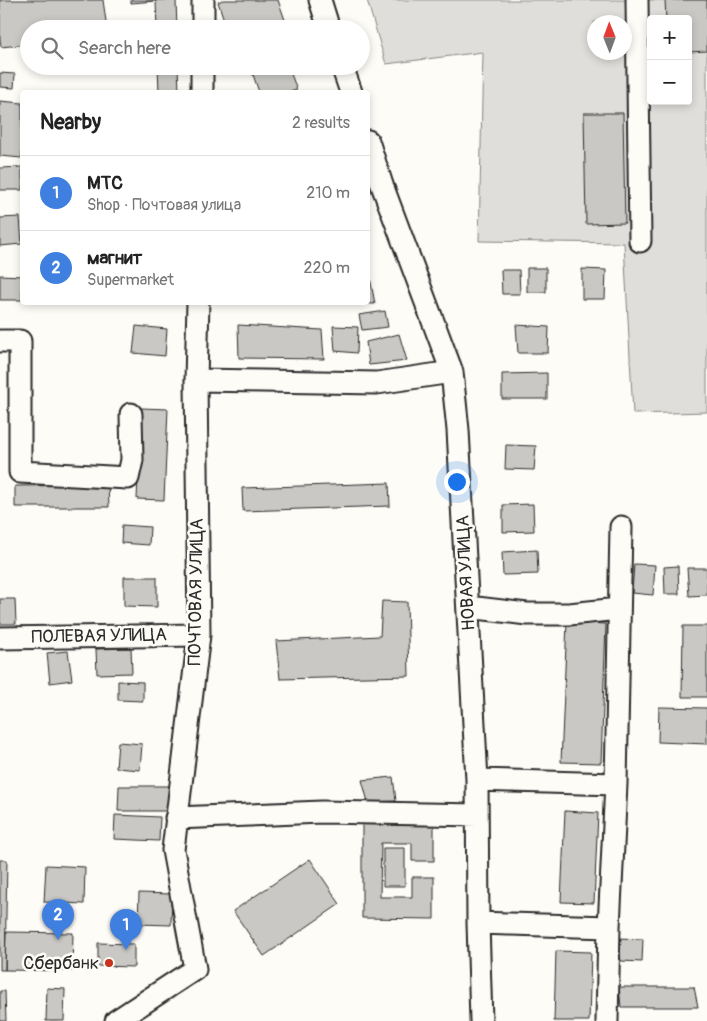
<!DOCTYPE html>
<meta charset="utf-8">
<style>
:root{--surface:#fff;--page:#f6f6f6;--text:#222;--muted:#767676;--line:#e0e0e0;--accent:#d93025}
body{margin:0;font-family:Pangolin,sans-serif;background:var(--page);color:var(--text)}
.controls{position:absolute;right:15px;top:15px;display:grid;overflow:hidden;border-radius:5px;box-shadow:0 2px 8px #0003}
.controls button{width:45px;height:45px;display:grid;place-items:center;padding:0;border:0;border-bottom:1px solid var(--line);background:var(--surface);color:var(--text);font:25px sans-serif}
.compass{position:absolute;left:587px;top:15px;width:45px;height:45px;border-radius:50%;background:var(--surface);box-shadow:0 2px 8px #0003;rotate:359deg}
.you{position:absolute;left:456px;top:481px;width:18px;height:18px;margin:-12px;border:4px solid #fff;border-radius:50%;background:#1a73e8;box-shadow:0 0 0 8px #1a73e833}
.badge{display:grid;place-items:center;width:32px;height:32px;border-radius:50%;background:var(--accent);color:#fff;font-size:16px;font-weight:700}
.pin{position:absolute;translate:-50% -41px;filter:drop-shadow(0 1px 2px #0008)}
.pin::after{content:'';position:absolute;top:26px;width:18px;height:15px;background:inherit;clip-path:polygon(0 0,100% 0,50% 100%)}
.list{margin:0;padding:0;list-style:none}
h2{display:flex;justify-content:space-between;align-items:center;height:65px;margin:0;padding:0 20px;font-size:21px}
h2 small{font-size:16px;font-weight:400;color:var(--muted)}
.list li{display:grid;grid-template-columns:32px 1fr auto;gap:15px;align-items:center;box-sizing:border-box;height:75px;padding:0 20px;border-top:1px solid var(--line)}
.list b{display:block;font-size:19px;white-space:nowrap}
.list p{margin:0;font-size:16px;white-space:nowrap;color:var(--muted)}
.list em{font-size:16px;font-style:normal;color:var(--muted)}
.icon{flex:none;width:28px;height:28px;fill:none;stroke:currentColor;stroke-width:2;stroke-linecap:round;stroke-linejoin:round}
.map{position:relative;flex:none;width:707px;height:1021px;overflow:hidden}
.search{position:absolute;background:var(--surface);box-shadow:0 2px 8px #0003;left:20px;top:20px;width:350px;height:55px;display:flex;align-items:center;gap:12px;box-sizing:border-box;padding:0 18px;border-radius:28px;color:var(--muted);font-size:19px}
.panel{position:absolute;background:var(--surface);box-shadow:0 2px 8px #0003;left:20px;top:90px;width:350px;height:215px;border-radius:5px}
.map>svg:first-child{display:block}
.green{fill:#dfdeda;stroke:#858482;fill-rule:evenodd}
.building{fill:#c9c8c4;stroke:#2b2b2b}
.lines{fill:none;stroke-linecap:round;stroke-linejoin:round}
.minor-casing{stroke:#2b2b2b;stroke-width:25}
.minor{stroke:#fdfcf7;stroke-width:21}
.poi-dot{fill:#c8321e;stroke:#fdfcf7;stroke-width:2}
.labels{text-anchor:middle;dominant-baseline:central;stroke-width:5;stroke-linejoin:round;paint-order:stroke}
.street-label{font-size:18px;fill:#2b2b2b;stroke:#fdfcf7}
.poi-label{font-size:18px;fill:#2b2b2b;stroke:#fdfcf7;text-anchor:end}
</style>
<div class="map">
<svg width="707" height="1021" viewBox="0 0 707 1021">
<rect width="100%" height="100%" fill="#fdfcf7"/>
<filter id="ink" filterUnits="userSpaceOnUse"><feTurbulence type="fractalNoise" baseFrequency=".02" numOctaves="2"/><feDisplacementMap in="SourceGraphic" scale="10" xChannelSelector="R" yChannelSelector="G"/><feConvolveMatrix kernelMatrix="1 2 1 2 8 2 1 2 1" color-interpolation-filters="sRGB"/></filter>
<g filter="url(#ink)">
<path class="green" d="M367 0H707V412L633 414 624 243 479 241 483 52 386 64ZM651 19H688V101H651ZM594 22H624V52H594Z"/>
<path class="building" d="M0 0H103L107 29H29V44L1 47 0 38Z
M131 0H176L177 29H157L156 1 131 3Z
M223 0H278L285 20 260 29H227L218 2Z
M665 0H707V51L688 52V19H666Z
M158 66H178L179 92H159Z
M250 66H288L297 90 289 92H259Z
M0 73 15 74 14 88 0 87Z
M0 101 22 103V158L0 156Z
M584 113H623L625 223 586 224Z
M22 167V190H0V168Z
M20 217 22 244 0 246V218Z
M527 268H546V292H527Z
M582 269 606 270 605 299H582Z
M501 270H519L520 294H502Z
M0 275 22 276V300H0Z
M368 277H370L375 304 349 303V302H368Z
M385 311 388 327 362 330 359 315Z
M238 325 322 330 324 359 239 358Z
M516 325 549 327 548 353H518Z
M136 326 167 329 165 356 133 353Z
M333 326 358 327 357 353 335 351Z
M399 334 407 361 369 365 366 342Z
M547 373V399H502V374Z
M141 408 168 409 164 500 137 499Z
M506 445 536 446 534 470 505 469Z
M389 483 390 506 243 511 242 488Z
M108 485 109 507H15V486Z
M533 504 534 531 503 532V505Z
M122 525 150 527 149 545 121 543Z
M537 550 538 574 503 575 502 552Z
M634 564 655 565 653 595 632 593Z
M678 566 679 594H665L664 567Z
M687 568H707V595L689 596Z
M124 577H157V607L124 606Z
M0 599H15L16 624H0Z
M382 601 407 602 409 676 280 679 276 641 380 636Z
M567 622 606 624 601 763 561 762Z
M683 626H707V697H682Z
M131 648 132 673 97 674 96 649Z
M68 651 72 680 50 683 47 653Z
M118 681 143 682V701L118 700Z
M659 707 707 708V744L658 742Z
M118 742 142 744 140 770 116 768Z
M393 777 396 801 368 802 362 780Z
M119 786H172V811H118Z
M565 811 598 813 594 903 561 902Z
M115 815 160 817 159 841 114 839Z
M362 817 434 818V861H412V843H381L380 897H412V877H434V919L362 918Z
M383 848H405V886H383Z
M310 859 340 904 264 956 233 911Z
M0 860H7L5 970H0Z
M46 865 85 867 84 904 44 902Z
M139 893 172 894 171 925 138 924Z
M6 932 73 933 72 971 5 970Z
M618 938 643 939 642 962 621 961Z
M98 943 134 944V967L98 966Z
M556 951 591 952 589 1021H554Z
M619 987H694L698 1007H621Z
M47 988 65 989 64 1021H46Z
M0 991H5L6 1021H0Z"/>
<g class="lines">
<g class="minor-casing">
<path id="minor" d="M320 0 329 29
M637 0 640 241
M203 29V0
M342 66 351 92
M202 92V66
M368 141 382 185 452 372 458 430 477 780 478 923 481 1021
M0 341H20V472L128 478 132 460 131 414
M196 380 377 383 452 372
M468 607 527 614H569L619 609
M0 638 199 635
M477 780 616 784
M176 818 322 812 477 815
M478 923 609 927
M116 1021 195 969 173 850 199 635 196 380 198 302
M607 1021 609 927 616 784 621 527"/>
</g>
<use href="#minor" class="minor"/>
</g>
</g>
<circle class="poi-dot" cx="109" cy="963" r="5"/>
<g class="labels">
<g class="street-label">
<text transform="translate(466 573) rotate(-93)">НОВАЯ УЛИЦА</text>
<text transform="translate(196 592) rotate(-89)">ПОЧТОВАЯ УЛИЦА</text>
<text transform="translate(99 636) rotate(-1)">ПОЛЕВАЯ УЛИЦА</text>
</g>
<g class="poi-label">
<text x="99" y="963">Сбербанк</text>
</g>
</g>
</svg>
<div class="controls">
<button>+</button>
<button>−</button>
</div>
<svg class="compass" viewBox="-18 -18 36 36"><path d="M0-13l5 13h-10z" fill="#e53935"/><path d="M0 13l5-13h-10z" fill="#767676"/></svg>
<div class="you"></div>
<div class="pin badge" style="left:126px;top:950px;background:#3f7fe0">1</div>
<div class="pin badge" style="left:58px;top:940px;background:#3f7fe0">2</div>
<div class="search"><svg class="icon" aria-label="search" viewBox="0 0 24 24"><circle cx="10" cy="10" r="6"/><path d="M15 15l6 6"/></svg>Search here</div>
<section class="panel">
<h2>Nearby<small>2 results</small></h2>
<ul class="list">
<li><span class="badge" style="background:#3f7fe0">1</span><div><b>МТС</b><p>Shop · Почтовая улица</p></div><em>210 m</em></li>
<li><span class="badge" style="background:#3f7fe0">2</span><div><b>магнит</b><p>Supermarket</p></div><em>220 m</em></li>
</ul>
</section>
</div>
